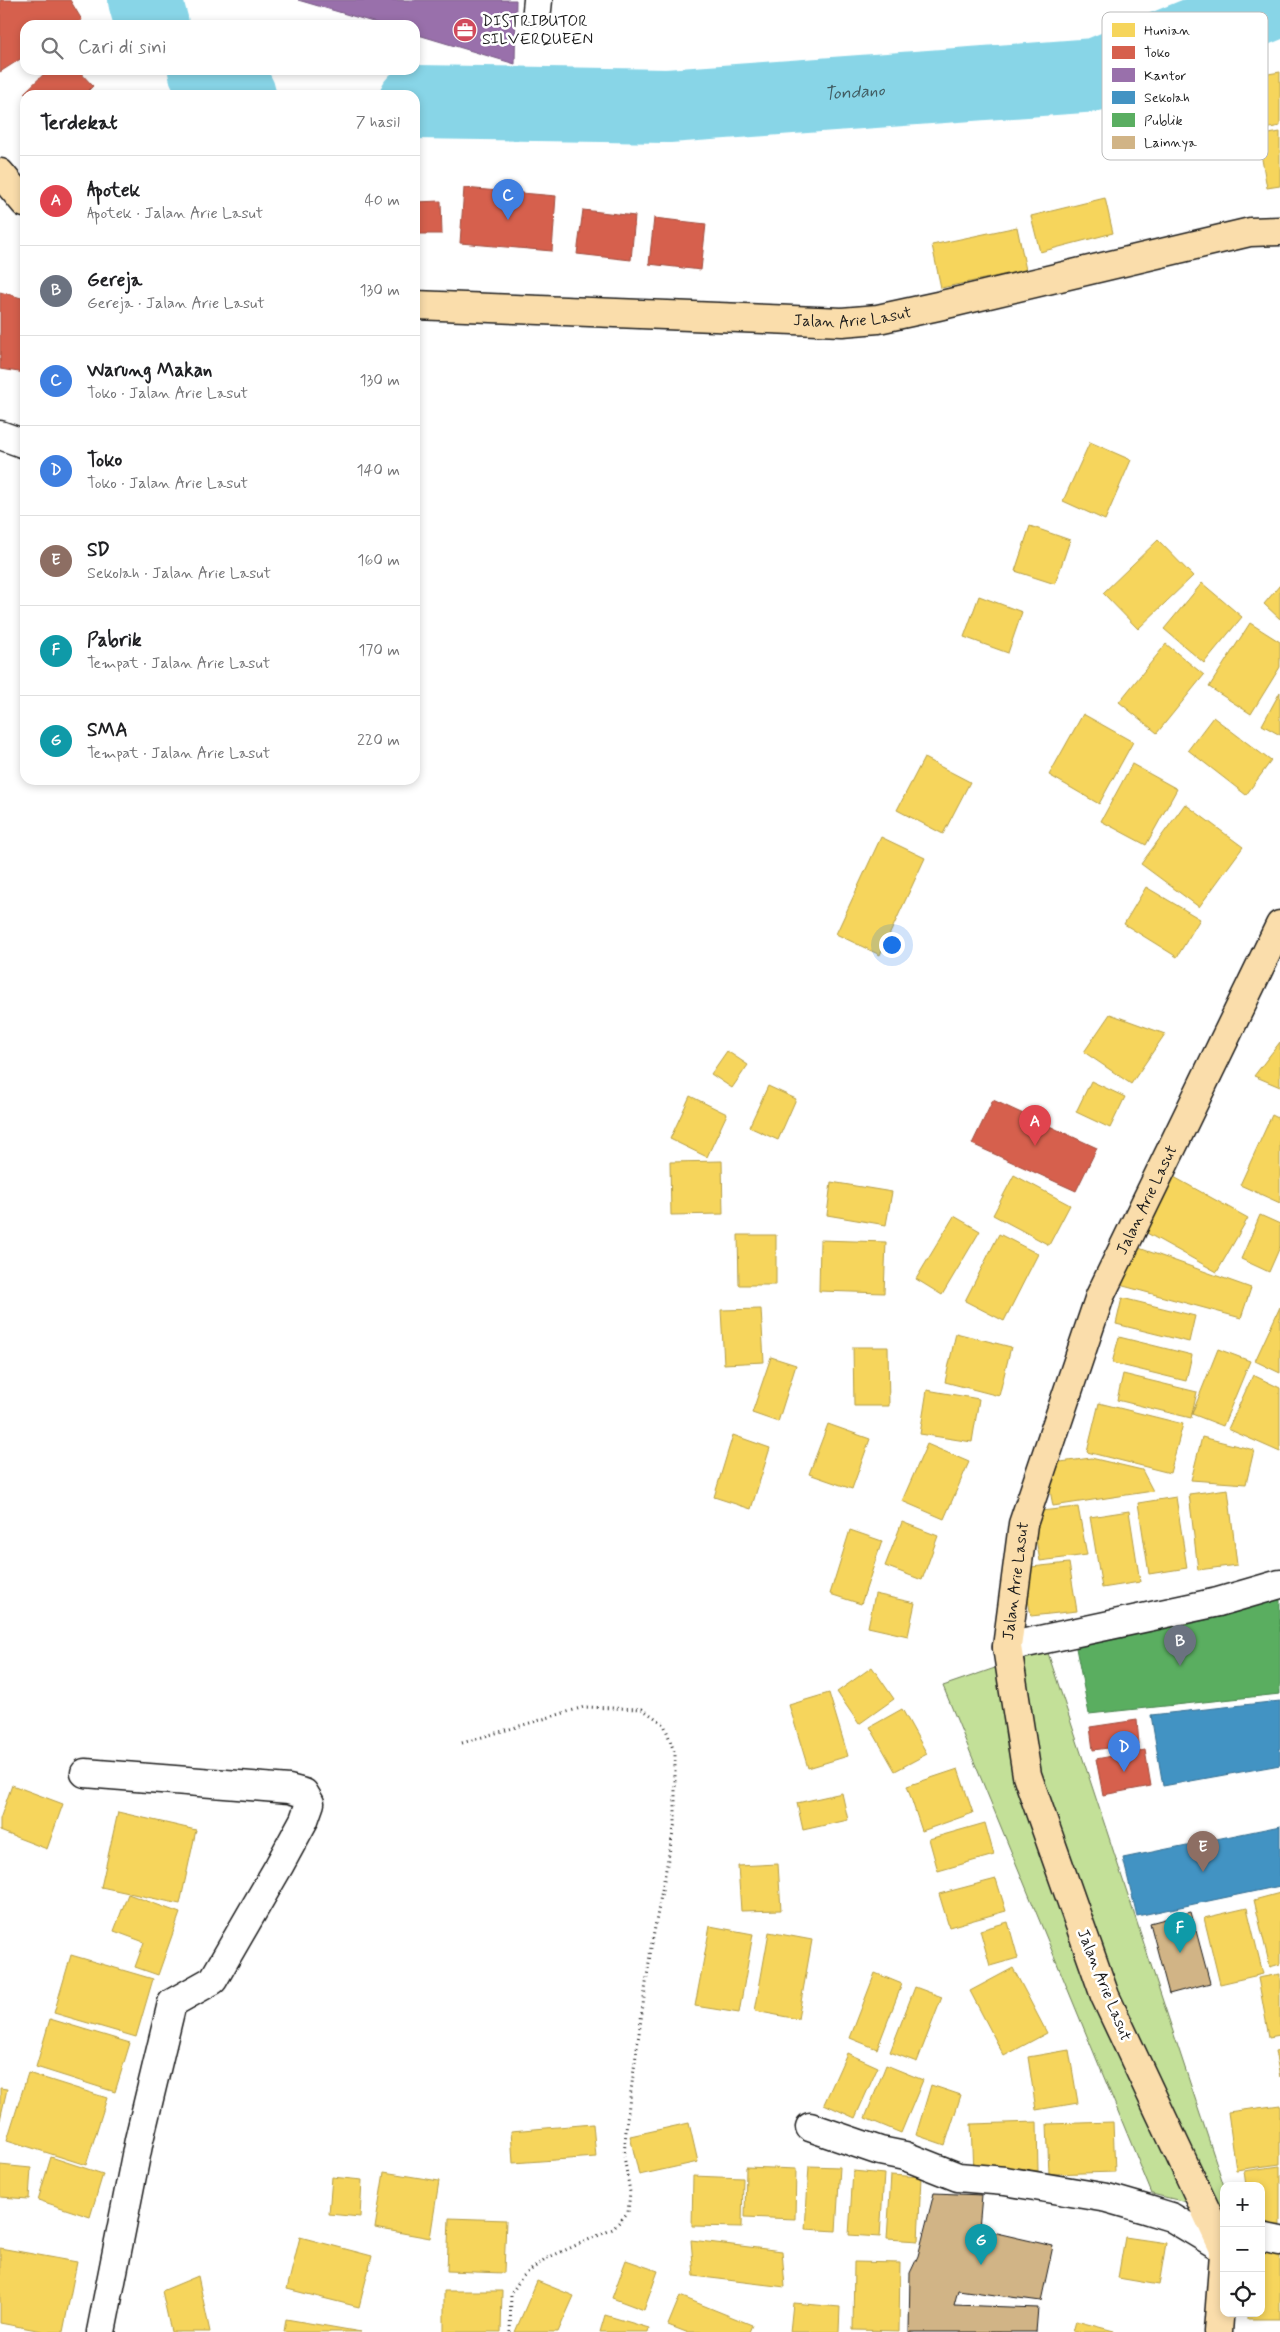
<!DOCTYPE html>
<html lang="id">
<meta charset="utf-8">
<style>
:root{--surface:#fff;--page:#f6f6f6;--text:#202124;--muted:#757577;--line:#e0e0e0;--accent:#b45309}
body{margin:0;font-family:Mynerve,sans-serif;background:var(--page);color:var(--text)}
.controls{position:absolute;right:15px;bottom:15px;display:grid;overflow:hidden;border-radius:10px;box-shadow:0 2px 8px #0003}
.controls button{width:45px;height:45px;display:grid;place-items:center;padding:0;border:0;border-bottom:1px solid var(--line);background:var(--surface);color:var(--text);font:25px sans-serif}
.you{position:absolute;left:891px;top:944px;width:18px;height:18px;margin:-12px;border:4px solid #fff;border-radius:50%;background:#1a73e8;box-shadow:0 0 0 8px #1a73e833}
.badge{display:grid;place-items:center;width:32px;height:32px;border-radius:50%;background:var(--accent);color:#fff;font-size:16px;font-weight:700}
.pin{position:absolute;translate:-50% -41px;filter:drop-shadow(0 1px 2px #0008)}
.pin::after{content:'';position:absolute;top:26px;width:18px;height:15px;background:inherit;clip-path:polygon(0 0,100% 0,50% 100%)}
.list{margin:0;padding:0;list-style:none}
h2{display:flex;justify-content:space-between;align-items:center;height:65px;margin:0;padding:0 20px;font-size:21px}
h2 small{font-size:16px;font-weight:400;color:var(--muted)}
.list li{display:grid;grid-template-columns:32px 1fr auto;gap:15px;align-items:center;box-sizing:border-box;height:90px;padding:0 20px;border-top:1px solid var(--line)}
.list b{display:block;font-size:19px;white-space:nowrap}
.list p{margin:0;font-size:16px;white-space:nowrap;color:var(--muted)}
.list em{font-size:16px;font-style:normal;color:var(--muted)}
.icon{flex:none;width:28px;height:28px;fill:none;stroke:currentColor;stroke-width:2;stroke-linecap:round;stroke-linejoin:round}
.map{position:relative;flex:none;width:1280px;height:2332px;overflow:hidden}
.search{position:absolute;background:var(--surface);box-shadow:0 2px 8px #0003;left:20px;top:20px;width:400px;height:55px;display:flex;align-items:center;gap:12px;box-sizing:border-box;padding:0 18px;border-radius:15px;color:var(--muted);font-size:19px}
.panel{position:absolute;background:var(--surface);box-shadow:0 2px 8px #0003;left:20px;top:90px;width:400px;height:695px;border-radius:15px}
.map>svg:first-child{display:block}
.green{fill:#c3e098;stroke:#707e5a}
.homes{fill:#f6d55c;stroke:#b59e49}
.shops{fill:#d6604d;stroke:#9e4c3e}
.offices{fill:#9970ab;stroke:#745780}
.schools{fill:#4393c3;stroke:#376f91}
.public{fill:#5aae61;stroke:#47824c}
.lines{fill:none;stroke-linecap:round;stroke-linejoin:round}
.river{stroke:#88d5e7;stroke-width:74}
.building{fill:#d1b486;stroke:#1c1c1c}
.minor-casing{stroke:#1c1c1c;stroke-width:31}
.major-casing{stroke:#1c1c1c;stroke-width:31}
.path{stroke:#1c1c1c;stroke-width:3;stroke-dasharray:1 4;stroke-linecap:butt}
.minor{stroke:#fff;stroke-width:28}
.major{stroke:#faddab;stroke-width:28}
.labels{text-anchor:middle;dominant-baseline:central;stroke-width:5;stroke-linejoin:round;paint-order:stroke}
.poi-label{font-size:16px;fill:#1c1c1c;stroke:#fff;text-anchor:start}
.street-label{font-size:16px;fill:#1c1c1c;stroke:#fff}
.water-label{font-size:18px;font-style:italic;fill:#425d63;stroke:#fff}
.key{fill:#fff;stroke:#bbb;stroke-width:1}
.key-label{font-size:14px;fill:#1c1c1c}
</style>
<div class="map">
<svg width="1280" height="2332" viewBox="0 0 1280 2332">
<rect width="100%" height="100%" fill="#fff"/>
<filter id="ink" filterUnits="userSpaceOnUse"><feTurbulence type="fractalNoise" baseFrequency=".02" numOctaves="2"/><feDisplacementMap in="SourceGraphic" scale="10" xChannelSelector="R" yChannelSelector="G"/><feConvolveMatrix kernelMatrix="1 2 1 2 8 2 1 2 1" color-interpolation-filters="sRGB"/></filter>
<g filter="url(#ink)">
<path class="green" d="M1047 1650 1224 2186V2211L1152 2194 943 1686Z"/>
<path class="homes" d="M1280 72V126L1255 131 1245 78Z
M1280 132V186L1267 188 1258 136Z
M1105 198 1113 233 1040 252 1031 216Z
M1017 227 1026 270 941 288 932 245Z
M1090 442 1131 460 1105 520 1063 501Z
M1030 526 1070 540 1055 584 1015 571Z
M1158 540 1193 576 1138 629 1103 593Z
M1202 583 1242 617 1204 663 1164 629Z
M1280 585V619L1264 604Z
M979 596 1022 612 1008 653 964 637Z
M1250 623 1280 642V667L1251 714 1209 687Z
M1166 644 1204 675 1157 733 1119 702Z
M1280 692V735L1262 725Z
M1083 714 1133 742 1099 804 1049 775Z
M1213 717 1271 761 1246 795 1188 750Z
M924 758 970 782 943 834 897 810Z
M1132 764 1177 789 1146 845 1101 821Z
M1185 804 1243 847 1199 907 1141 864Z
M881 837 925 858 880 955 836 934Z
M1146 887 1200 919 1177 957 1124 924Z
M1110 1014 1165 1034 1131 1084 1084 1052Z
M1280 1042V1087L1254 1076Z
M727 1051 748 1065 732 1088 711 1074Z
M1091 1081 1125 1097 1110 1128 1076 1112Z
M768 1086 796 1099 778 1140 749 1127Z
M690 1096 727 1114 707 1157 670 1139Z
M1272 1115 1280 1119V1203L1240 1185Z
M722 1161 723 1214 671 1215 670 1162Z
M1014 1175 1070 1205 1049 1245 993 1215Z
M1174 1177 1248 1218 1217 1272 1145 1232Z
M831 1182 892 1192 886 1225 827 1215Z
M1260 1215 1280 1224V1247L1269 1272 1241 1259Z
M954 1216 980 1231 942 1295 916 1279Z
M999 1234 1038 1254 1004 1321 965 1301Z
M738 1235H776V1285H739Z
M820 1240 886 1242 884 1293 819 1291Z
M1139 1248 1251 1288 1241 1318 1116 1284Z
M1122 1298 1195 1316 1189 1342 1116 1324Z
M1280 1307V1373L1255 1361Z
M761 1309 764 1362 724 1364 721 1310Z
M956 1333 1011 1347 999 1396 945 1382Z
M1119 1337 1192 1355 1186 1381 1112 1363Z
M853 1347H888L889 1406H854Z
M1218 1349 1250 1361 1223 1426 1192 1414Z
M771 1357 796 1365 778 1422 752 1413Z
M1123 1374 1197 1392 1191 1418 1117 1400Z
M1253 1375 1280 1388V1452L1228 1429Z
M927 1390 979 1399 972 1442 920 1434Z
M1099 1403 1183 1424 1170 1473 1087 1452Z
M828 1424 870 1439 852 1489 809 1474Z
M733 1435 770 1448 751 1509 714 1497Z
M1202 1437 1254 1450 1246 1484 1191 1480Z
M927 1444 969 1462 944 1519 902 1501Z
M1091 1458 1142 1470 1153 1491 1053 1506 1045 1464Z
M1228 1489 1237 1565 1198 1570 1189 1494Z
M1176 1497 1187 1568 1149 1574 1138 1503Z
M1078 1507 1087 1555 1040 1561 1031 1512Z
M1129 1511 1140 1582 1102 1588 1090 1517Z
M902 1522 938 1536 922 1580 885 1566Z
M850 1530 882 1541 861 1604 830 1594Z
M1069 1563 1077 1611 1031 1616 1022 1568Z
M875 1594 915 1603 908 1636 868 1627Z
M872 1667 894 1699 859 1724 837 1692Z
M829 1693 848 1756 808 1768 789 1705Z
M902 1709 927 1754 895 1771 870 1727Z
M958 1769 973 1813 922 1831 907 1786Z
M12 1785 63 1804 47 1849 0 1831V1819Z
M842 1793 848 1820 803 1830 797 1803Z
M118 1812 196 1830 180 1904 101 1887Z
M985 1823 994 1855 938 1871 929 1839Z
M778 1864 781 1910 741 1911 738 1866Z
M996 1879 1006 1911 949 1927 939 1894Z
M1280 1893V1964L1270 1967 1254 1900Z
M128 1894 180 1913 158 1975 135 1967 144 1942 114 1931Z
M1247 1908 1263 1974 1220 1984 1204 1918Z
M1008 1922 1018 1958 990 1966 980 1930Z
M710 1926 753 1934 739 2013 695 2006Z
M769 1932 812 1940 798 2019 755 2011Z
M71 1955 153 1979 136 2037 54 2013Z
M1013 1968 1047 2033 1004 2056 970 1991Z
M875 1973 902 1984 877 2049 850 2038Z
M1280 1974V2035L1269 2037 1258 1978Z
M915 1987 942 1997 917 2062 890 2052Z
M50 2019 130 2043 115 2092 36 2067Z
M1069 2050 1078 2103 1036 2110 1028 2057Z
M1280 2050V2077L1275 2051Z
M847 2053 878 2067 855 2118 824 2104Z
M886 2065 923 2080 901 2133 865 2118Z
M28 2073 107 2098 86 2165 7 2140Z
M931 2085 961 2095 945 2145 916 2135Z
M0 2088 7 2089 0 2120Z
M1280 2105V2164L1236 2170 1228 2112Z
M1037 2122 1038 2171 973 2173 971 2124Z
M1113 2122 1115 2172 1049 2174 1047 2124Z
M689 2123 698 2162 639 2175 630 2136Z
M593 2124 596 2157 513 2163 511 2131Z
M51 2157 103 2174 90 2217 38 2200Z
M0 2165 31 2168 29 2199 0 2197Z
M809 2166 840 2167 836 2231 805 2229Z
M1280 2166V2225L1261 2227V2186H1246L1244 2171Z
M746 2167 796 2169 795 2219 745 2217Z
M853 2171 884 2174 880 2237 849 2235Z
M384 2172 439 2181 430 2238 375 2228Z
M891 2175 921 2177 918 2241 887 2239Z
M693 2176 743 2178 742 2227 692 2226Z
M332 2177 362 2180 360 2217 329 2214Z
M449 2218 506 2220 504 2273 447 2271Z
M300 2237 372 2256 359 2307 287 2289Z
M1125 2237 1166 2243 1159 2285 1118 2278Z
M691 2240 782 2251 785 2287 694 2276Z
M0 2248 77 2262 63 2332H47L0 2323Z
M1261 2251H1280V2319H1248V2313H1261Z
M626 2260 658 2271 644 2310 612 2298Z
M854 2262 900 2263 899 2331 853 2330Z
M198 2276 210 2332H171L162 2291Z
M537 2281 574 2296 558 2332H515Z
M444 2291H502L501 2332H444Z
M680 2296 752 2325 749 2332H686L668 2325Z
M793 2303 840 2307 839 2332H790Z
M605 2315 649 2328 648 2332H600Z
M286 2319 361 2332H284Z
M1076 2321 1114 2331V2332H1073Z"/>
<path class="shops" d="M0 0H70L82 20 74 25H25V56L0 72Z
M48 70H78L93 86 84 95H26L24 93Z
M464 188 556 196 552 251 460 243Z
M441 201 442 234H415V202Z
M583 210 635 216 631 260 577 254Z
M654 218 706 224 701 270 649 264Z
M0 292 25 299V373L0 369Z
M993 1100 1097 1148 1076 1191 972 1144Z
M1137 1720 1139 1744 1093 1750 1090 1727Z
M1145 1750 1151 1786 1103 1795 1096 1759Z"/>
<path class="offices" d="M298 0H516L515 64 415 34V25H383Z"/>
<path class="schools" d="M1280 1701V1765L1163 1786 1151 1715Z
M1280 1826V1886L1137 1916 1123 1858Z"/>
<path class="public" d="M1280 1589V1694L1089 1714 1074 1638Z"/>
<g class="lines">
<g class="river">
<path d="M145 0 152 25"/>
<path d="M205 70 239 95"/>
<path id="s1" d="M415 102 668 106 1096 75 1280 0"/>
</g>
</g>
<path class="building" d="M1191 1912 1210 1983 1169 1994 1150 1923Z
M934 2193 982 2195 979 2229 1053 2246 1041 2301 958 2290 954 2305 1038 2308 1036 2332H909L910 2273 918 2256Z"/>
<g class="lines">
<g class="minor-casing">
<path id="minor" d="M537 10 538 0
M0 435 25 444
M1007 1647 1218 1602 1280 1584
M85 1773 289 1789 304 1793 310 1803 304 1820 279 1866 213 1980 172 2003 139 2140 101 2332
M810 2127 880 2151 905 2156 958 2177 1005 2181 1107 2198 1145 2209 1171 2217 1224 2249
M1261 2237 1280 2241"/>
</g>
<g class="major-casing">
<g id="major">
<path d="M0 173 25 203"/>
<path id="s2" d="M415 305 842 322 878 319 938 306 1250 232 1280 231"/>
<path id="s3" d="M1224 2249 1105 1996 1027 1775 1007 1647 1023 1524 1100 1296 1280 925"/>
<path d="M1218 2332 1224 2253"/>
</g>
</g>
<path class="path" d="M462 1743 584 1707 642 1709 664 1724 675 1754V1822L651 1948 627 2119 624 2156 630 2192 628 2212 613 2229 545 2259 522 2277 511 2294 510 2332"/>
<use href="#minor" class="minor"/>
<use href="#major" class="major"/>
</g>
</g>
<defs>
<g id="office-disc" transform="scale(1.25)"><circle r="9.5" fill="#d1495b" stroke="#fff"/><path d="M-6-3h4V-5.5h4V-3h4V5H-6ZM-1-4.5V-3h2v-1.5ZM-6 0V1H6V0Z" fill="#fff"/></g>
</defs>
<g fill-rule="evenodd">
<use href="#office-disc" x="465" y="30"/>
</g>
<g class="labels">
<g class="poi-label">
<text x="482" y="21">DISTRIBUTOR<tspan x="482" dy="18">SILVERQUEEN</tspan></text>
</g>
<g class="street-label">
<text stroke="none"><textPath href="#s2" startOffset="438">Jalan Arie Lasut</textPath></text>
<text stroke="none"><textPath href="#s3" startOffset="1115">Jalan Arie Lasut</textPath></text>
<text stroke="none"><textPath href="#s3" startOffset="710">Jalan Arie Lasut</textPath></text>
<text transform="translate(1104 1985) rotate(68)">Jalan Arie Lasut</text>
</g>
<g class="water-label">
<text stroke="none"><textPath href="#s1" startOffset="440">Tondano</textPath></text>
</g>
</g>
<rect x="1102" y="12" width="166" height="148" rx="8" class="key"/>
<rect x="1112" y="23" width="23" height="14" fill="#f6d55c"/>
<rect x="1112" y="46" width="23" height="13" fill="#d6604d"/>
<rect x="1112" y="68" width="23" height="14" fill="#9970ab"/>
<rect x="1112" y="91" width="23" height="13" fill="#4393c3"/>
<rect x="1112" y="113" width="23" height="14" fill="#5aae61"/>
<rect x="1112" y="136" width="23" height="13" fill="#d1b486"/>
<g class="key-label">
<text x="1144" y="35">Hunian</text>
<text x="1144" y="57">Toko</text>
<text x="1144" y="80">Kantor</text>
<text x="1144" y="102">Sekolah</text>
<text x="1144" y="125">Publik</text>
<text x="1144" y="147">Lainnya</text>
</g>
</svg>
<div class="controls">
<button>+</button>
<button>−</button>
<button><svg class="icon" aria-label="locate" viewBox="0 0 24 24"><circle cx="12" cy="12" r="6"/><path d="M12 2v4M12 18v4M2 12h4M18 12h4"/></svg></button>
</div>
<div class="you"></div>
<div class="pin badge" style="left:1035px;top:1146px;background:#e0444e">A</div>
<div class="pin badge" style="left:1180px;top:1666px;background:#6b7280">B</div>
<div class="pin badge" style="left:508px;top:220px;background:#3f7fe0">C</div>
<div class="pin badge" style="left:1124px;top:1772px;background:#3f7fe0">D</div>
<div class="pin badge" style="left:1203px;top:1872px;background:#8d6e63">E</div>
<div class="pin badge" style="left:1180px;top:1953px;background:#0f9aa8">F</div>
<div class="pin badge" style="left:981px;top:2265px;background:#0f9aa8">G</div>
<div class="search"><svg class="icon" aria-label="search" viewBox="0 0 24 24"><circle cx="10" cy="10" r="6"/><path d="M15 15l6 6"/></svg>Cari di sini</div>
<section class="panel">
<h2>Terdekat<small>7 hasil</small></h2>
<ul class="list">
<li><span class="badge" style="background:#e0444e">A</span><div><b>Apotek</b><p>Apotek · Jalan Arie Lasut</p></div><em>40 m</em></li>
<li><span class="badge" style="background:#6b7280">B</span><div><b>Gereja</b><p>Gereja · Jalan Arie Lasut</p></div><em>130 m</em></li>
<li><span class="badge" style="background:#3f7fe0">C</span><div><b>Warung Makan</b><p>Toko · Jalan Arie Lasut</p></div><em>130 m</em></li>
<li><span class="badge" style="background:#3f7fe0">D</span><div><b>Toko</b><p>Toko · Jalan Arie Lasut</p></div><em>140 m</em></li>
<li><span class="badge" style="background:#8d6e63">E</span><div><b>SD</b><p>Sekolah · Jalan Arie Lasut</p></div><em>160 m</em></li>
<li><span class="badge" style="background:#0f9aa8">F</span><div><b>Pabrik</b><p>Tempat · Jalan Arie Lasut</p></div><em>170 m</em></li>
<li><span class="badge" style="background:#0f9aa8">G</span><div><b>SMA</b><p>Tempat · Jalan Arie Lasut</p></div><em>220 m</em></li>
</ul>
</section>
</div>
